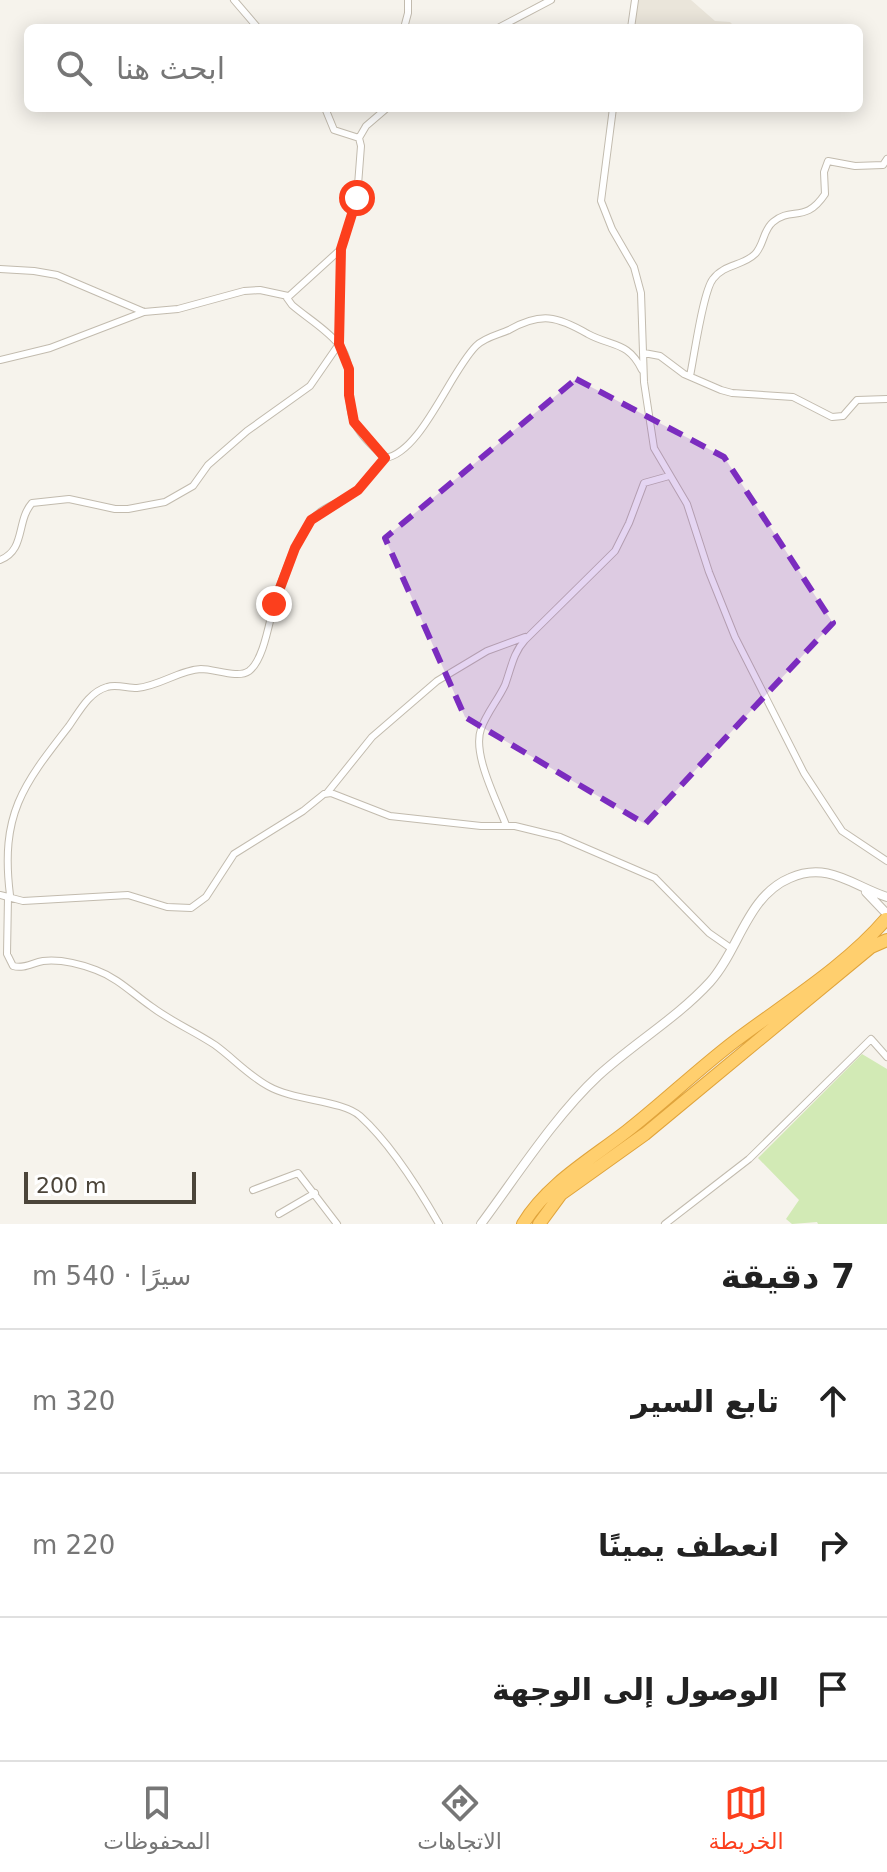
<!DOCTYPE html>
<html lang="ar">
<meta charset="utf-8">
<style>
:root{--surface:#fff;--page:#f6f6f6;--text:#222;--muted:#767676;--line:#e0e0e0;--accent:#fc3f1d}
body{margin:0;font-family:"DejaVu Sans","Noto Sans Arabic",sans-serif;background:var(--page);color:var(--text);direction:rtl}
.scale{position:absolute;left:24px;bottom:20px;width:172px;box-sizing:border-box;padding-left:8px;border:4px solid #4b4439;border-top:0;font-size:22px;line-height:28px;white-space:nowrap;color:#4b4439;-webkit-text-stroke:6px #fff;paint-order:stroke}
.stop{position:absolute;width:24px;height:24px;margin:-18px;border:6px solid #fc3f1d;border-radius:50%;background:#fff}
.stop.end{background:#fc3f1d;border-color:#fff;box-shadow:0 2px 8px #0008}
.list{margin:0;padding:0;list-style:none}
h2{display:flex;justify-content:space-between;align-items:center;height:104px;margin:0;padding:0 32px;font-size:34px}
h2 small{font-size:26px;font-weight:400;color:var(--muted)}
.list li{display:grid;grid-template-columns:52px 1fr auto;gap:24px;align-items:center;box-sizing:border-box;height:144px;padding:0 32px;border-top:2px solid var(--line)}
.list b{display:block;font-size:30px;white-space:nowrap}
.list em{font-size:26px;font-style:normal;color:var(--muted)}
.icon{flex:none;width:44px;height:44px;fill:none;stroke:currentColor;stroke-width:2;stroke-linecap:round;stroke-linejoin:round}
.map{position:relative;flex:none;width:887px;height:1224px;overflow:hidden;direction:ltr}
.search{position:absolute;background:var(--surface);box-shadow:0 4px 20px #0003;left:24px;right:24px;top:24px;height:88px;display:flex;align-items:center;gap:20px;box-sizing:border-box;padding:0 28px;border-radius:12px;color:var(--muted);font-size:30px}
.sheet{height:536px;background:var(--surface)}
nav{display:flex;justify-content:space-around;align-items:center;box-sizing:border-box;height:112px;border-top:2px solid var(--line);background:var(--surface);font-size:22px;color:var(--muted)}
nav a{display:grid;justify-items:center;gap:4px}
nav .on{color:var(--accent)}
.map>svg:first-child{display:block}
.residential{fill:#eae5da}
.green{fill:#d2eab5}
.lines{fill:none;stroke-linecap:round;stroke-linejoin:round}
.minor-casing{stroke:#c2bbae;stroke-width:8}
.tertiary-casing{stroke:#c2bbae;stroke-width:10}
.motorway-casing{stroke:#e0a43c;stroke-width:14}
.minor{stroke:#fff;stroke-width:6}
.tertiary{stroke:#fff;stroke-width:8}
.motorway{stroke:#ffcf6e;stroke-width:12}
.route{stroke:#fc3f1d;stroke-width:10}
.marked{fill:#7b2cbf;fill-opacity:0.2;stroke:#7b2cbf;stroke-width:6;stroke-dasharray:16 10;stroke-linejoin:round}
</style>
<div class="map">
<svg width="887" height="1224" viewBox="0 0 887 1224">
<rect width="100%" height="100%" fill="#f6f3ec"/>
<path class="residential" d="M636 0H691L715 21 730 22 736 28H633Z"/>
<path class="green" d="M862 1054 887 1069V1224H818L817 1222 792 1224 786 1219 799 1200 758 1158Z"/>
<g class="lines">
<g class="minor-casing">
<path id="minor" d="M234 0 258 28
M404 28 408 13V0
M498 28 551 0
M631 28 635 0
M325 108 334 130 359 138
M387 108 366 126 359 138 361 146 357 198 341 249 287 298 292 305C307 318 328 330 340 346 356 367 344 396 353 419 359 435 374 447 385 458 421 453 450 372 476 346 485 337 498 335 509 330 541 312 557 316 588 334 612 347 628 341 642 370
M613 108 601 201 612 229 634 267 641 293 644 382 654 448 687 504 709 572 735 637 804 773 842 831 887 861
M0 269 34 271 57 275 144 312 178 309 244 291 260 290 288 296
M644 353 660 356 684 374 721 390 732 393 793 397 832 417 843 416 857 400 887 399
M0 360 50 348 144 312
M690 376C694 357 703 291 713 279 724 264 743 266 755 254 764 245 763 230 773 222 792 206 805 224 825 194L824 172 828 161 855 166 883 165 887 159
M0 560C26 550 16 521 32 503L69 499 115 509H128L165 502 193 486 208 465 247 431 310 386 339 344 341 249
M327 793 372 737 437 681 487 651 525 637
M506 825C497 801 472 754 481 729 486 714 498 700 505 685 511 669 513 653 525 640L615 551 629 523 644 483 669 476
M0 895 8 897 10 895C0 814 23 785 69 726 79 712 89 692 107 687 116 684 127 688 137 688 160 686 179 670 201 669 215 669 238 679 249 671 266 658 270 612 278 591 287 568 296 540 312 520 323 505 344 503 357 490 368 481 375 468 385 458
M253 1190 298 1173 337 1224
M279 1214 315 1193
M439 1224C419 1189 390 1143 360 1116 342 1100 294 1101 268 1086 248 1075 233 1058 215 1045 194 1031 172 1022 152 1007 133 994 118 978 96 970 80 964 61 959 43 961 32 963 24 969 13 966L7 954 8 897 23 901 128 895 167 907 191 908 206 897 234 854 303 811 324 794 331 793 390 816 481 826H515L560 837 655 878 709 933 732 949
M665 1224 749 1159 871 1039 887 1057"/>
</g>
<g class="tertiary-casing">
<path id="tertiary" d="M866 892 886 913
M481 1224C516 1177 555 1116 598 1076 634 1043 677 1018 710 982 739 950 747 896 790 878 828 861 853 886 887 897"/>
</g>
<g class="motorway-casing">
<path id="motorway" d="M523 1224C547 1184 591 1159 627 1131 664 1102 697 1070 735 1041 784 1004 846 966 886 919
M539 1224 561 1194 645 1134 871 947 887 940"/>
</g>
<use href="#minor" class="minor"/>
<use href="#tertiary" class="tertiary"/>
<use href="#motorway" class="motorway"/>
</g>
<g class="lines">
<path class="route" d="M274 604 295 548 311 520 358 490 385 458 354 422 349 395V369L339 344 341 249 357 198"/>
</g>
<path class="marked" d="M576 379 724 457 833 623 645 824 465 717 385 538Z"/>
</svg>
<div class="scale">200 m</div>
<div class="stop" style="left:357px;top:198px"></div>
<div class="stop end" style="left:274px;top:604px"></div>
<div class="search"><svg class="icon" aria-label="search" viewBox="0 0 24 24"><circle cx="10" cy="10" r="6"/><path d="M15 15l6 6"/></svg>ابحث هنا</div>
</div>
<section class="sheet">
<h2>7 دقيقة<small>سيرًا · 540 m</small></h2>
<ul class="list">
<li><svg class="icon" aria-label="ahead" viewBox="0 0 24 24"><path d="M12 20V5M6 11l6-6 6 6"/></svg><div><b>تابع السير</b></div><em>320 m</em></li>
<li><svg class="icon" aria-label="right" viewBox="0 0 24 24"><path d="M7 20v-9h11M14 6l5 5-5 5"/></svg><div><b>انعطف يمينًا</b></div><em>220 m</em></li>
<li><svg class="icon" aria-label="arrive" viewBox="0 0 24 24"><path d="M6 21V4h12l-3 4 3 4H6"/></svg><div><b>الوصول إلى الوجهة</b></div></li>
</ul>
</section>
<nav>
<a class="on"><svg class="icon" aria-label="map" viewBox="0 0 24 24"><path d="M3 6l6-2 6 2 6-2v14l-6 2-6-2-6 2zM9 4v14M15 6v14"/></svg>الخريطة</a>
<a><svg class="icon" aria-label="directions" viewBox="0 0 24 24"><path d="M12 3l9 9-9 9-9-9zM9 14v-3h6M13 9l2 2-2 2"/></svg>الاتجاهات</a>
<a><svg class="icon" aria-label="saved" viewBox="0 0 24 24"><path d="M7 4h10v16l-5-4-5 4z"/></svg>المحفوظات</a>
</nav>
